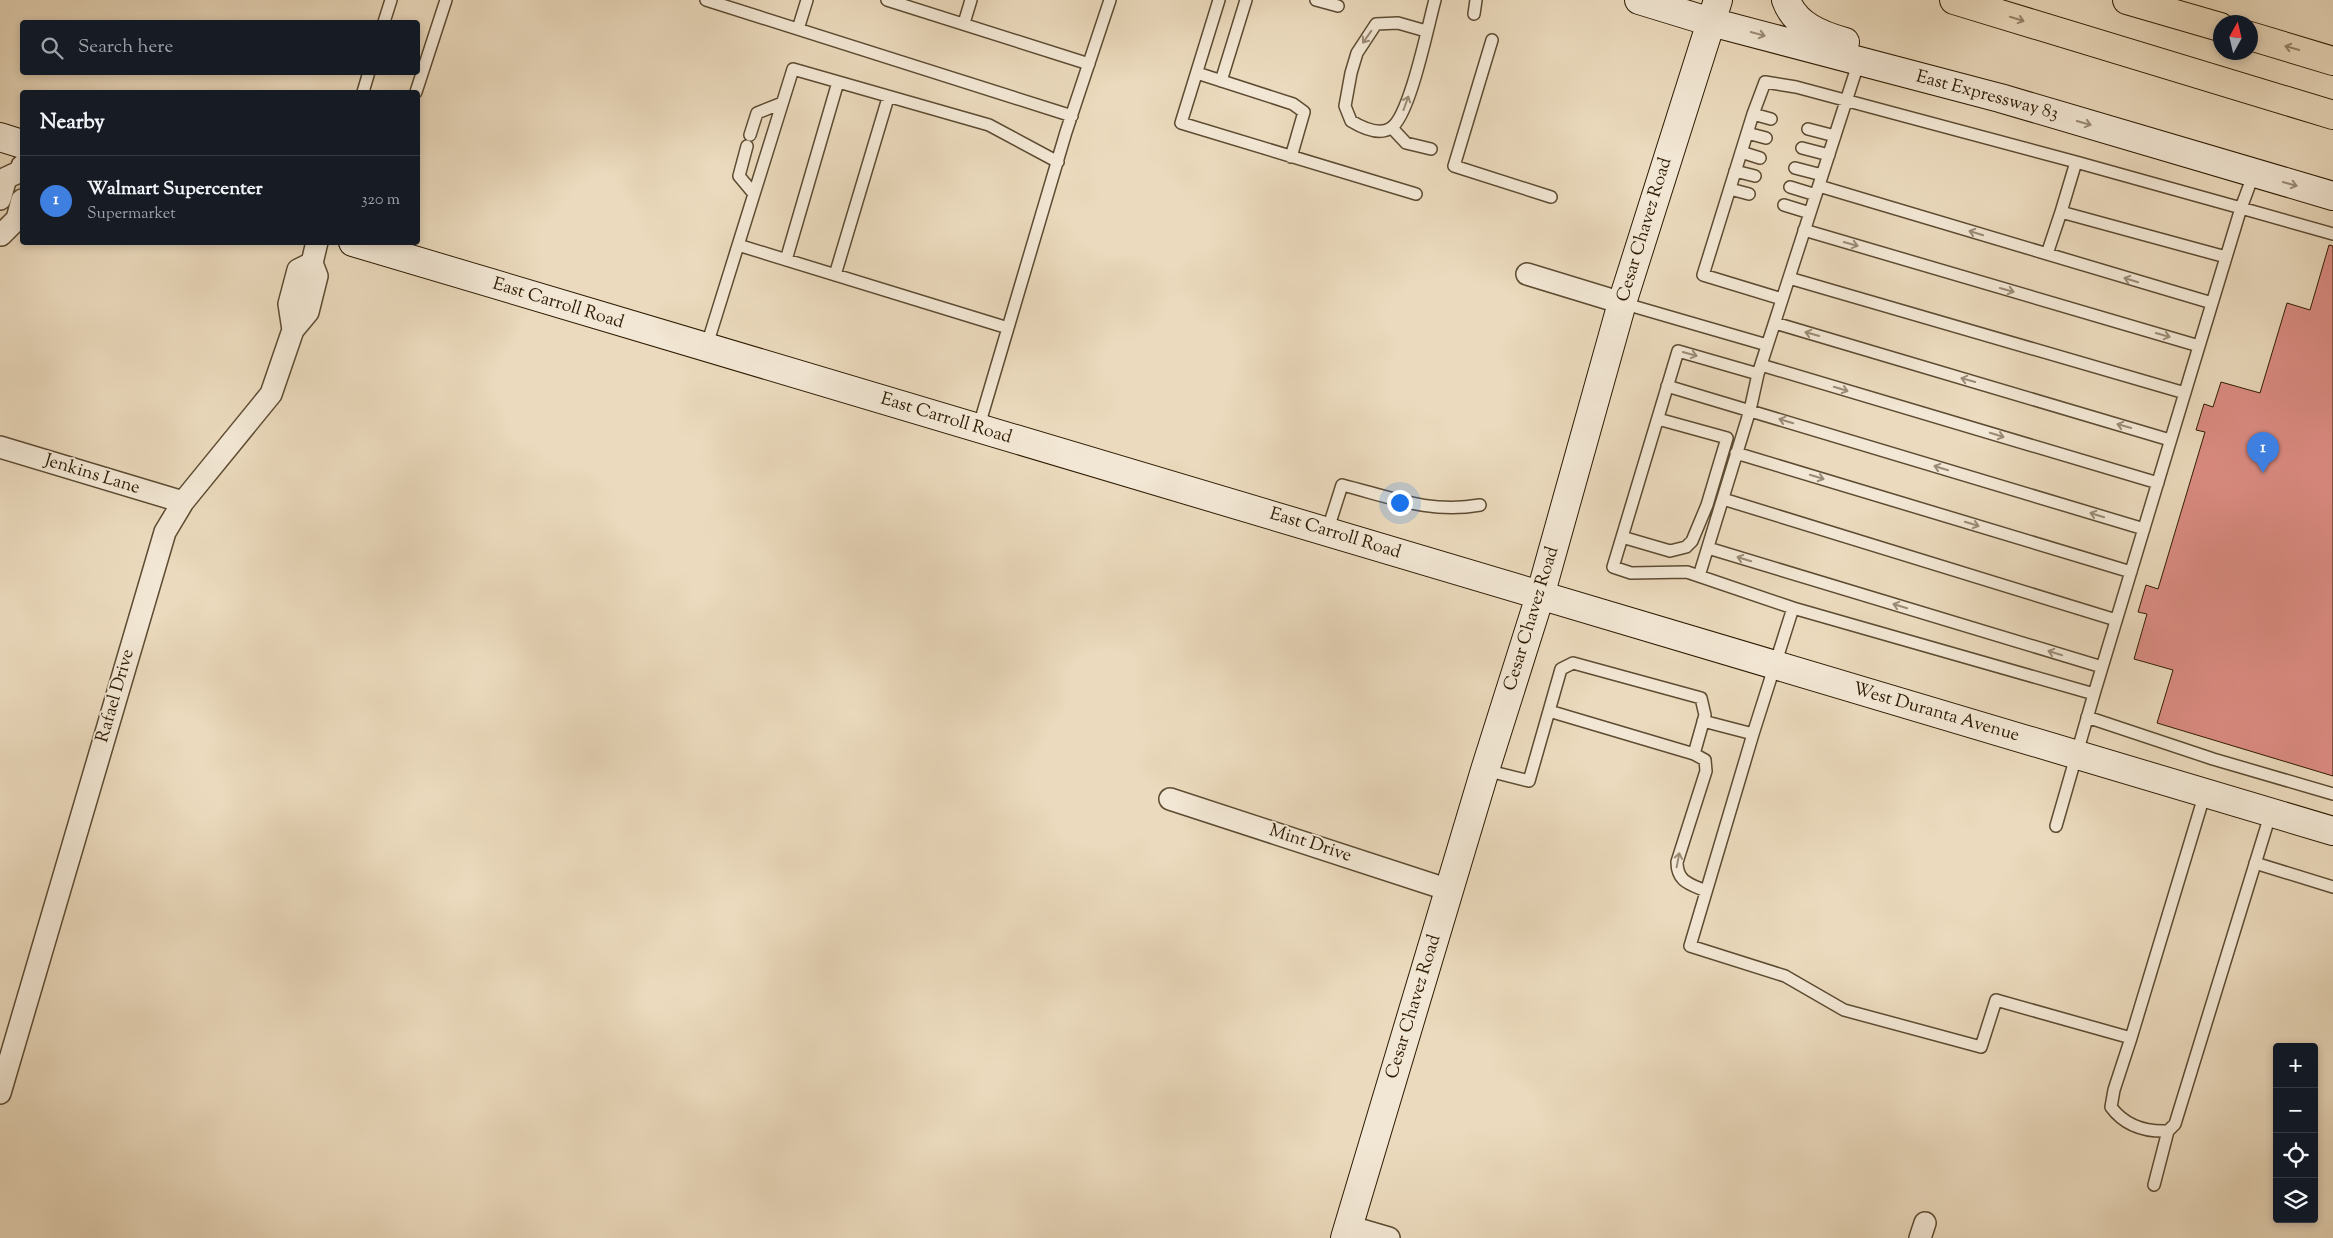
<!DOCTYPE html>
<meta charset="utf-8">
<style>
:root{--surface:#171b24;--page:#20242c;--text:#f1f3f6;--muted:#9ea1a6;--line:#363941;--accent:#d93025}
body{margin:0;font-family:"Sorts Mill Goudy",serif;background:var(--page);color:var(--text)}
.controls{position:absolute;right:15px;bottom:15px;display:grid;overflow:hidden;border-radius:5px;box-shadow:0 2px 8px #0003}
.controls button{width:45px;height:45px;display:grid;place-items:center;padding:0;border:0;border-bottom:1px solid var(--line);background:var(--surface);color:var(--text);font:25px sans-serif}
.compass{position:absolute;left:2213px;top:15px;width:45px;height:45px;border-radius:50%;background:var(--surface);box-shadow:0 2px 8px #0003;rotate:8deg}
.you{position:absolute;left:1399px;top:502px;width:18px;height:18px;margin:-12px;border:4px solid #fff;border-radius:50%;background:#1a73e8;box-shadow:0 0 0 8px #1a73e833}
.badge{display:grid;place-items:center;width:32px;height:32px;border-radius:50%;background:var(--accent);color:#fff;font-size:16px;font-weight:700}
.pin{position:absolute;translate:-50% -41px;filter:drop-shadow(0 1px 2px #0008)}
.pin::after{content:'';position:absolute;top:26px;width:18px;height:15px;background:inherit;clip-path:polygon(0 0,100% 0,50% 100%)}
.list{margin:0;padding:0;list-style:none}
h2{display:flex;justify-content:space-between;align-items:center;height:65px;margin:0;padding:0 20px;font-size:21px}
h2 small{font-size:16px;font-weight:400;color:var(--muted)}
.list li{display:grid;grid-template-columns:32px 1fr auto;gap:15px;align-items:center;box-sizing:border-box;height:90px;padding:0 20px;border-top:1px solid var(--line)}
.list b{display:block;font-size:19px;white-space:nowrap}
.list p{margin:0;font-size:16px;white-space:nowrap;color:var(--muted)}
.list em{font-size:16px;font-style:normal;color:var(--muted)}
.icon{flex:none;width:28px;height:28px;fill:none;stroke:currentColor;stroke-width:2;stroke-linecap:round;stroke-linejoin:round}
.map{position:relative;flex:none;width:2333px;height:1238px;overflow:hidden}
.search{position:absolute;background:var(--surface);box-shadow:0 2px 8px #0003;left:20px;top:20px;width:400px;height:55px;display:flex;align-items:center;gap:12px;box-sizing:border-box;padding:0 18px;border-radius:5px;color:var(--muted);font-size:19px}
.panel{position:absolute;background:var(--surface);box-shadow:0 2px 8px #0003;left:20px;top:90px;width:400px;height:155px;border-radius:5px}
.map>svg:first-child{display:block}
.building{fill:#dc8c83;stroke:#2e1b03}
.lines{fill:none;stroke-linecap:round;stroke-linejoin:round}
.lane-casing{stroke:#5d4b32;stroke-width:14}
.street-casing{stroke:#5d4b32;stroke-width:24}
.secondary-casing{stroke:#2e1b03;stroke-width:30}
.highway-casing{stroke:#2e1b03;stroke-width:30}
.lane{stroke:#f2e7d4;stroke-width:11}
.street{stroke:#f2e7d4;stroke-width:21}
.secondary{stroke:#f2e7d4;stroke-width:28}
.highway{stroke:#ebdabd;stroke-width:28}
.oneway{stroke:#968469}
.oneway2{stroke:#9a8b76}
.labels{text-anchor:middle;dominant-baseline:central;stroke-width:4;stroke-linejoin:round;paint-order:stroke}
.street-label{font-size:18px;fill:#2e1b03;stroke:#f2e7d4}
</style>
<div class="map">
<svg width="2333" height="1238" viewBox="0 0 2333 1238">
<rect width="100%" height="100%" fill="#ebdabd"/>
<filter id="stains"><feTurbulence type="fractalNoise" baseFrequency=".004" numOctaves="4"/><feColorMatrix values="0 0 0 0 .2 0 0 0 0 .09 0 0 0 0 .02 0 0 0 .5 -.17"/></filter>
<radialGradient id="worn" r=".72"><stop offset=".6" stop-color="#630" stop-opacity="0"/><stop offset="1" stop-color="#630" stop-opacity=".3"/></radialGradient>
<path class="building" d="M2329 245 2333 246V776L2157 723 2173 670 2134 659 2147 614 2138 612 2146 585 2158 589 2205 432 2196 430 2204 404 2213 407 2221 382 2260 393 2287 303 2310 310Z"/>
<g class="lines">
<g class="lane-casing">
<path id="lane" d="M706 0 1072 116
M887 0 1089 64
M1219 0 1181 123 1416 194
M1316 0 1338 6
M1474 14 1476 0
M384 22 391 0
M964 23 971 0
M798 29 807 0
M1426 31 1398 23 1376 24 1357 53 1351 73 1345 106 1351 121C1361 127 1379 136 1391 128 1410 116 1428 25 1435 0
M1492 40 1454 166 1551 197
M1197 73 1293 104 1304 112 1291 157
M1221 81 1246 0
M363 92 369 72
M416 92 446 0
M1753 114 1771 119
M1392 128 1406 143 1431 149
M1808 129 1835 136
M1747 133 1766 138
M750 135 757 113 782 103
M747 146 739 176 754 194
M1802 148 1829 155
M1741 152 1760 158
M1795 168 1822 175
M1735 171 1755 176
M2254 173 2241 208 2333 234
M1819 186 2212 303
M1790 187 1816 195
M1730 189 1749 194
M1784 205 1810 213
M1804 230 2199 346
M738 245 1008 328
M2047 254 2061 212
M786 260 838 82
M835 275 888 98
M1789 278 2185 393
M1782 299 1703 275 1753 114 1765 82 1796 87 2076 162
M1622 303 1767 345
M1775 323 2170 440
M706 348 793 69 989 125 1058 162
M1761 365 2158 483
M1758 374 1678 351 1613 567 1631 573 1687 572 1793 608
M1667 386 2144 529
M978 429 1066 132 1110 0
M1736 453 2131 572
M1723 499 2116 620
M1327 532 1342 485C1390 497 1430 514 1480 505
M1622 537 1670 551 1686 547 1692 541 1707 505 1727 438 1658 419
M1708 548 2102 667
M1699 576 1750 410 1758 374 1859 61
M2094 694C2142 532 2192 370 2241 208L2076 162 2061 212 2226 257
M2087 717 2213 759 2333 794
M1703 721 1753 734
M1694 754 1705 760 1706 771 1677 862C1677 882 1690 884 1706 891
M1485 770 1529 781 1561 669 1573 663 1701 698 1705 715 1694 754 1549 711
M2056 826 2094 694 1793 608 1753 734 1690 946 1785 976 1844 1010 1981 1047 1996 1000 2131 1038 2205 793
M2255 863 2333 887
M2131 1038 2114 1090 2111 1107C2125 1126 2145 1132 2168 1131L2175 1124 2271 812
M2154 1185 2168 1131"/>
</g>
<g class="street-casing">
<path id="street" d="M0 199 6 178 21 171 22 166
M1 235 17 219 22 200
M1527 274 1622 303
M293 330 289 304 298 270 312 263
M0 447 183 502
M1170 799 1449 890
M0 1093 165 532 183 502 271 394 293 330 308 312 317 276 312 263 317 242
M1348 1226 1389 1238
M1920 1238 1925 1223"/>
</g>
<g class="secondary-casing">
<path id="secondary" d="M1639 0 1711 22 2000 98 2333 196
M1786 0C1795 25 1820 35 1845 42
M0 137 22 144
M353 242 2333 831
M1345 1238 1485 770 1540 596 1622 303 1718 0"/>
</g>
<g class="highway-casing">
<path id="highway" d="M1954 0 2333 115
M2127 0 2220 27
M2250 36 2333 61"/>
</g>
<use href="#lane" class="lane"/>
<use href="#street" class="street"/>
<use href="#secondary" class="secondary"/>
<use href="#highway" class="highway"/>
</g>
<defs><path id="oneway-shaft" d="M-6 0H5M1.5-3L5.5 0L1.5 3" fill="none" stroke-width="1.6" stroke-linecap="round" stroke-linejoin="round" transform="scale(1.25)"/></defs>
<g class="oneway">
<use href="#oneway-shaft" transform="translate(2017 19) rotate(17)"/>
<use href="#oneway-shaft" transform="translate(2292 48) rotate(-164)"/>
</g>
<g class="oneway2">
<use href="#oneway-shaft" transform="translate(1758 34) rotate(15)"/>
<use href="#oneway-shaft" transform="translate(1367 37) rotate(125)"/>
<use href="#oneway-shaft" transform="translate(1406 103) rotate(-70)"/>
<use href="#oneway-shaft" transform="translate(2084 123) rotate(16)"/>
<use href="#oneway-shaft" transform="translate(2290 184) rotate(16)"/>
<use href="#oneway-shaft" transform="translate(1976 233) rotate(-163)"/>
<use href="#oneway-shaft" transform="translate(1851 244) rotate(16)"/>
<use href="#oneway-shaft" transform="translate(2131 280) rotate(-163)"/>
<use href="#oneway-shaft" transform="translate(2007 290) rotate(16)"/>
<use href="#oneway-shaft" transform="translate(1812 334) rotate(-164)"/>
<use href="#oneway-shaft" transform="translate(2163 335) rotate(16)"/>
<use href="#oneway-shaft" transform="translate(1690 354) rotate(16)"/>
<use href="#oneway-shaft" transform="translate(1968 380) rotate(-164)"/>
<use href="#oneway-shaft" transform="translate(1841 389) rotate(17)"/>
<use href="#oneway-shaft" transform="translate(1786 421) rotate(-163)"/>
<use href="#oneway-shaft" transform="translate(2124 426) rotate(-164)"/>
<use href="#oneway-shaft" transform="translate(1997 435) rotate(17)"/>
<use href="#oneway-shaft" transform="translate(1941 468) rotate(-163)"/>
<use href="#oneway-shaft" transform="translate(1817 477) rotate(17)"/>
<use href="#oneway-shaft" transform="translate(2097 515) rotate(-163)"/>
<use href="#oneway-shaft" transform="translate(1972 524) rotate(17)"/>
<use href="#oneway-shaft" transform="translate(1744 559) rotate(-163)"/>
<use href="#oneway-shaft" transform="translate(1900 606) rotate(-163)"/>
<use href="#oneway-shaft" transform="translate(2055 653) rotate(-163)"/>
<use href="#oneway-shaft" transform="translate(1678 860) rotate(-79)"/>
</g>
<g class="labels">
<g class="street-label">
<text transform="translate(1987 96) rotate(15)">East Expressway 83</text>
<text transform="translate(1645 230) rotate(-73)">Cesar Chavez Road</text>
<text transform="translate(558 304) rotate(17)">East Carroll Road</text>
<text transform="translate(946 419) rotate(17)">East Carroll Road</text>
<text transform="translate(92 475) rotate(17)">Jenkins Lane</text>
<text transform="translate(1335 534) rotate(17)">East Carroll Road</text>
<text transform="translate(1532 619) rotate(-73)">Cesar Chavez Road</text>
<text transform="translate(116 696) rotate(-74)">Rafael Drive</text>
<text transform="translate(1936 713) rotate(16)">West Duranta Avenue</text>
<text transform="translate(1310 844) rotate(18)">Mint Drive</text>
<text transform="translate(1414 1007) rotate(-73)">Cesar Chavez Road</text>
</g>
</g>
<rect width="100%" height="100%" filter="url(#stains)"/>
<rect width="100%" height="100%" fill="url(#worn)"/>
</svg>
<div class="controls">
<button>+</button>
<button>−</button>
<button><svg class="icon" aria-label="locate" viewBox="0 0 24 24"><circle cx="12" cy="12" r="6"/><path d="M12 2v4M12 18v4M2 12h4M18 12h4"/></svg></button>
<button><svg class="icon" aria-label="layers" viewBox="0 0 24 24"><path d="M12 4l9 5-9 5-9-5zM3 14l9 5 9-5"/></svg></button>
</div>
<svg class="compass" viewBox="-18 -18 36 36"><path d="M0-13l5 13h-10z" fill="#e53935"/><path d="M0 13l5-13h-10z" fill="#9ea1a6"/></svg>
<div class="you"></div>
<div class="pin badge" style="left:2263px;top:473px;background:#3f7fe0">1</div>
<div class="search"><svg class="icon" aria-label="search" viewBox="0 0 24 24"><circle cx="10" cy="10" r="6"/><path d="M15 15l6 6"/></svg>Search here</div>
<section class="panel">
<h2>Nearby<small></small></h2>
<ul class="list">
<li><span class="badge" style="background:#3f7fe0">1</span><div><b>Walmart Supercenter</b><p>Supermarket</p></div><em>320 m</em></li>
</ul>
</section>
</div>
